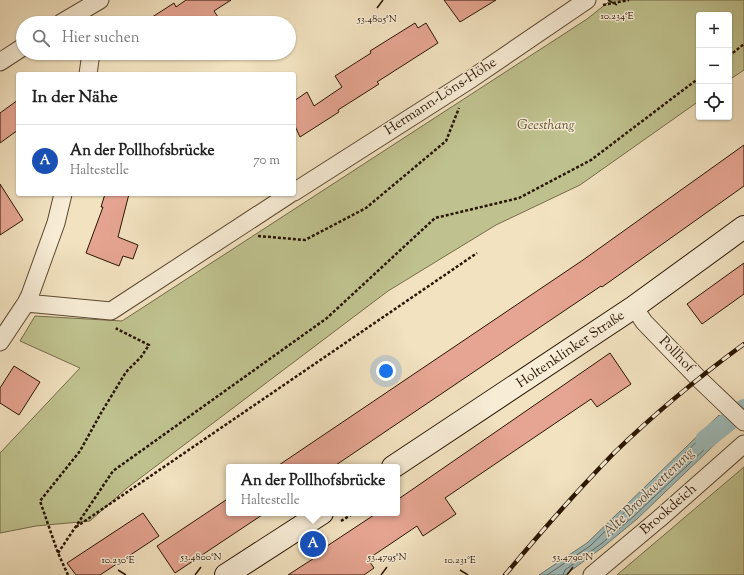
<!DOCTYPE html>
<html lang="de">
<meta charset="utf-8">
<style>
:root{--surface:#fff;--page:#f2f2f2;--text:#222;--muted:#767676;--line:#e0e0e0;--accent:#111827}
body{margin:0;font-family:"Sorts Mill Goudy",serif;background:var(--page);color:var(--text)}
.controls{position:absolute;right:12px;top:12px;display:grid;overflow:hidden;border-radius:4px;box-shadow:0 1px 3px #0004}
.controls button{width:36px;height:36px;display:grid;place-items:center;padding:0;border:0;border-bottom:1px solid var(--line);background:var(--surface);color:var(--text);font:20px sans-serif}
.you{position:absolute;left:386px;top:371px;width:14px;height:14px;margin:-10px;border:3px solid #fff;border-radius:50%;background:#1a73e8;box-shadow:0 0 0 6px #1a73e833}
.badge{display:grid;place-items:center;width:26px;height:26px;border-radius:50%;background:var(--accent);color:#fff;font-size:13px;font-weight:700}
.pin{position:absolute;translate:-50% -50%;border:2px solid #fff;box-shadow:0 1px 4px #0006}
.popup{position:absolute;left:226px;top:464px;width:174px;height:52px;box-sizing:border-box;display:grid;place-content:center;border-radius:4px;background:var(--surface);filter:drop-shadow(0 1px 3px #0005);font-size:13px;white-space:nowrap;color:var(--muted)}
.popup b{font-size:15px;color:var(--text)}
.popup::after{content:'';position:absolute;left:50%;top:100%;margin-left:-8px;border:8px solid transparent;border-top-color:var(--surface)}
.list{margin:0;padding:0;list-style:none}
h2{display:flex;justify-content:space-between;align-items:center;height:52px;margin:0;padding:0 16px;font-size:17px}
h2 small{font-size:13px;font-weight:400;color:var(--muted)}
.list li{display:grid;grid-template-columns:26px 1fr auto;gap:12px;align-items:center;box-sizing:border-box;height:72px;padding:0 16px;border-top:1px solid var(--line)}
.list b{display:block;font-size:15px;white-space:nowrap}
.list p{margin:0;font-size:13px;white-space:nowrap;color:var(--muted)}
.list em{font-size:13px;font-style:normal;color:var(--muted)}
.icon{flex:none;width:22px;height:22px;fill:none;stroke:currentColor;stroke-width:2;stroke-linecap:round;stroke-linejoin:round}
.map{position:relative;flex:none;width:744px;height:575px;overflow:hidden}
.search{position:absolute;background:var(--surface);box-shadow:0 1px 3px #0004;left:16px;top:16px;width:280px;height:44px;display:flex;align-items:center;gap:10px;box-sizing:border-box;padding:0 14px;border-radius:22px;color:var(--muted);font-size:15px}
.panel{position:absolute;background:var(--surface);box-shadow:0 1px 3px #0004;left:16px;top:72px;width:280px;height:124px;border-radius:4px}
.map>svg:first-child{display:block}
.green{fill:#bfc28f;stroke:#746c48}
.water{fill:#9ebcbb;stroke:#6f7970}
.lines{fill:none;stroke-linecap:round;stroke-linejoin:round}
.shore{stroke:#64685e;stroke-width:1}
.canal{stroke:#9ebcbb;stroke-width:20}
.building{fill:#e6a592;stroke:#291500}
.street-casing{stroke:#5b4830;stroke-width:19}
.secondary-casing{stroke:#291500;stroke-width:24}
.path{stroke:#291500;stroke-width:2.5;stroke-dasharray:3 2;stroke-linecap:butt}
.street{stroke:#f7ecd6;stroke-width:17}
.secondary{stroke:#f7ecd6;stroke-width:22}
.rail-casing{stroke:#291500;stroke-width:4.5}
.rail{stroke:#f7ecd6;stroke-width:3;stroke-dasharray:9;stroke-linecap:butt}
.ticks{fill:none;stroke:#291500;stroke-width:1.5}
.labels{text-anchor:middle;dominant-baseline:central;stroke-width:3;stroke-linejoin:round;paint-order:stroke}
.street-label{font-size:14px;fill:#291500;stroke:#f7ecd6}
.park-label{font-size:14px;font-style:italic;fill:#5e5232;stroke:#f7ecd6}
.water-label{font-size:15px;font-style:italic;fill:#524f41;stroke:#f7ecd6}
.ticks-label{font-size:10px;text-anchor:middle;fill:#291500;stroke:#f7ecd6;stroke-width:3;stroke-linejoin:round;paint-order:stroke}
</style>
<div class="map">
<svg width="744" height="575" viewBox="0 0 744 575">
<rect width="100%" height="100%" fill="#f2e2c0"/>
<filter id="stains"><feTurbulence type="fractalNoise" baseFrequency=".005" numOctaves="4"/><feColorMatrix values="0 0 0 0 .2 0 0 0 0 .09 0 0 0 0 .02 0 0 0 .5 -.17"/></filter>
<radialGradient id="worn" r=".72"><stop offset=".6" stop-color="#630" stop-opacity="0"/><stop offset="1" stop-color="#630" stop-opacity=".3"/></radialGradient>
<path class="green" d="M611 0H744V70L729 80V15H699V101L580 185 496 225 388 291 127 488 90 521 36 526 0 533V453L80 368 20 341 35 316 122 321 587 19Z
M744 467V575H617L618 574Z"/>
<path class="water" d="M719 415 732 428 637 519 603 547 565 575H539L587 543Z"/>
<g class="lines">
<path class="shore" d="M547 575 590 546 717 422 720 421 725 427V430L634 516 601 544 565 570 563 575"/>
<path class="canal" d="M705 440 744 409"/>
</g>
<path class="building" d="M186 0H231L214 11 222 23H143L174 3 176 7Z
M444 0H496L460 22Z
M415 23 418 28 426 23 438 43 377 82 379 84 338 110 339 112 300 137 294 124V101L307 92 314 106 342 87 335 76 371 53 370 51Z
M18 100V130L0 143V113Z
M744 145V186L602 287 601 286 333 467H276L583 260Z
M0 184 23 220 0 235Z
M105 194H129L118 237 138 245 133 259 123 256 119 266 86 253 103 207H101Z
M744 263V294L702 324 687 304Z
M610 353 631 384 597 407 591 399 445 498 456 514 423 536 417 526 368 559 374 568 364 575H288L322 553 321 550 377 513H397V500Z
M14 366 40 382 19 415 0 403V388Z
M229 498V513H265L175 573 157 546Z
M143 513 159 536 100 575H76L67 563Z"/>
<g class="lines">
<g class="street-casing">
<path id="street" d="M61 23 100 0
M0 62 23 47
M88 74 91 53
M294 192 471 79 587 0
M26 303 111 311 290 194
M634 307 644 322 699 379 744 422
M0 342 26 303 30 295 56 223 63 194
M592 575 660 518 744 444"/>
</g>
<g class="secondary-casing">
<path id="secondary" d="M393 467 634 307 744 227
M226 575 322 513"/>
</g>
<path class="path" d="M603 5 629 0
M729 56 744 44
M258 236 305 240 366 208 446 141 459 108
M341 521 354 513
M76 527 477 253
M58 553 113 471 327 318 435 218 519 198 591 160 699 78
M68 575 58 553 40 501 80 451 101 413 126 372 141 357 149 345 117 329 116 328"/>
<use href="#street" class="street"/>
<use href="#secondary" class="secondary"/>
<g class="rail-casing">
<path id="rail" d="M505 575C540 533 576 492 614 453 654 414 699 377 744 344"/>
</g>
<use href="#rail" class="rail"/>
</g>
<path class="ticks" d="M608 0 617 5M377 8 383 0M118 570 126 575M460 570 468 575M195 575 201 567M381 575 387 567M567 575 573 567"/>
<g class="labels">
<g class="street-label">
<text transform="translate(441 97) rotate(-33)">Hermann-Löns-Höhe</text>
<text transform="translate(571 350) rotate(-34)">Holtenklinker Straße</text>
<text transform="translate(676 355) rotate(46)">Pollhof</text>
<text transform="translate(669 510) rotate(-41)">Brookdeich</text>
</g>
<g class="park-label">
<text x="546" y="126">Geesthang</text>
</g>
<g class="water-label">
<text transform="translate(649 493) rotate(-44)">Alte Brookwetterung</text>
</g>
</g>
<g class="ticks-label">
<text x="617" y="19">10.234°E</text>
<text x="377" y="22">53.4805°N</text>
<text x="201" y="560">53.4800°N</text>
<text x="387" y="560">53.4795°N</text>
<text x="573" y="560">53.4790°N</text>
<text x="118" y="563">10.230°E</text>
<text x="460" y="563">10.231°E</text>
</g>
<rect width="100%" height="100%" filter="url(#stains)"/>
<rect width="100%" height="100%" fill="url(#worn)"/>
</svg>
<div class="controls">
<button>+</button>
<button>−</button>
<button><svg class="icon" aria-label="locate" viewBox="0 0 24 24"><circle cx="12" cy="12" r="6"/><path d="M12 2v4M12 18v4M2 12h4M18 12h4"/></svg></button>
</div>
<div class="you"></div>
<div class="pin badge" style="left:313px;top:544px;background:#1a4fb4">A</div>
<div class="popup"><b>An der Pollhofsbrücke</b>Haltestelle</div>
<div class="search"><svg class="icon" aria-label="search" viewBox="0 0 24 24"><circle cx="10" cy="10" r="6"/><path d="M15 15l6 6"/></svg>Hier suchen</div>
<section class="panel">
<h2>In der Nähe<small></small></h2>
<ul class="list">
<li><span class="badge" style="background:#1a4fb4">A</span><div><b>An der Pollhofsbrücke</b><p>Haltestelle</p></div><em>70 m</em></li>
</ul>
</section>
</div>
